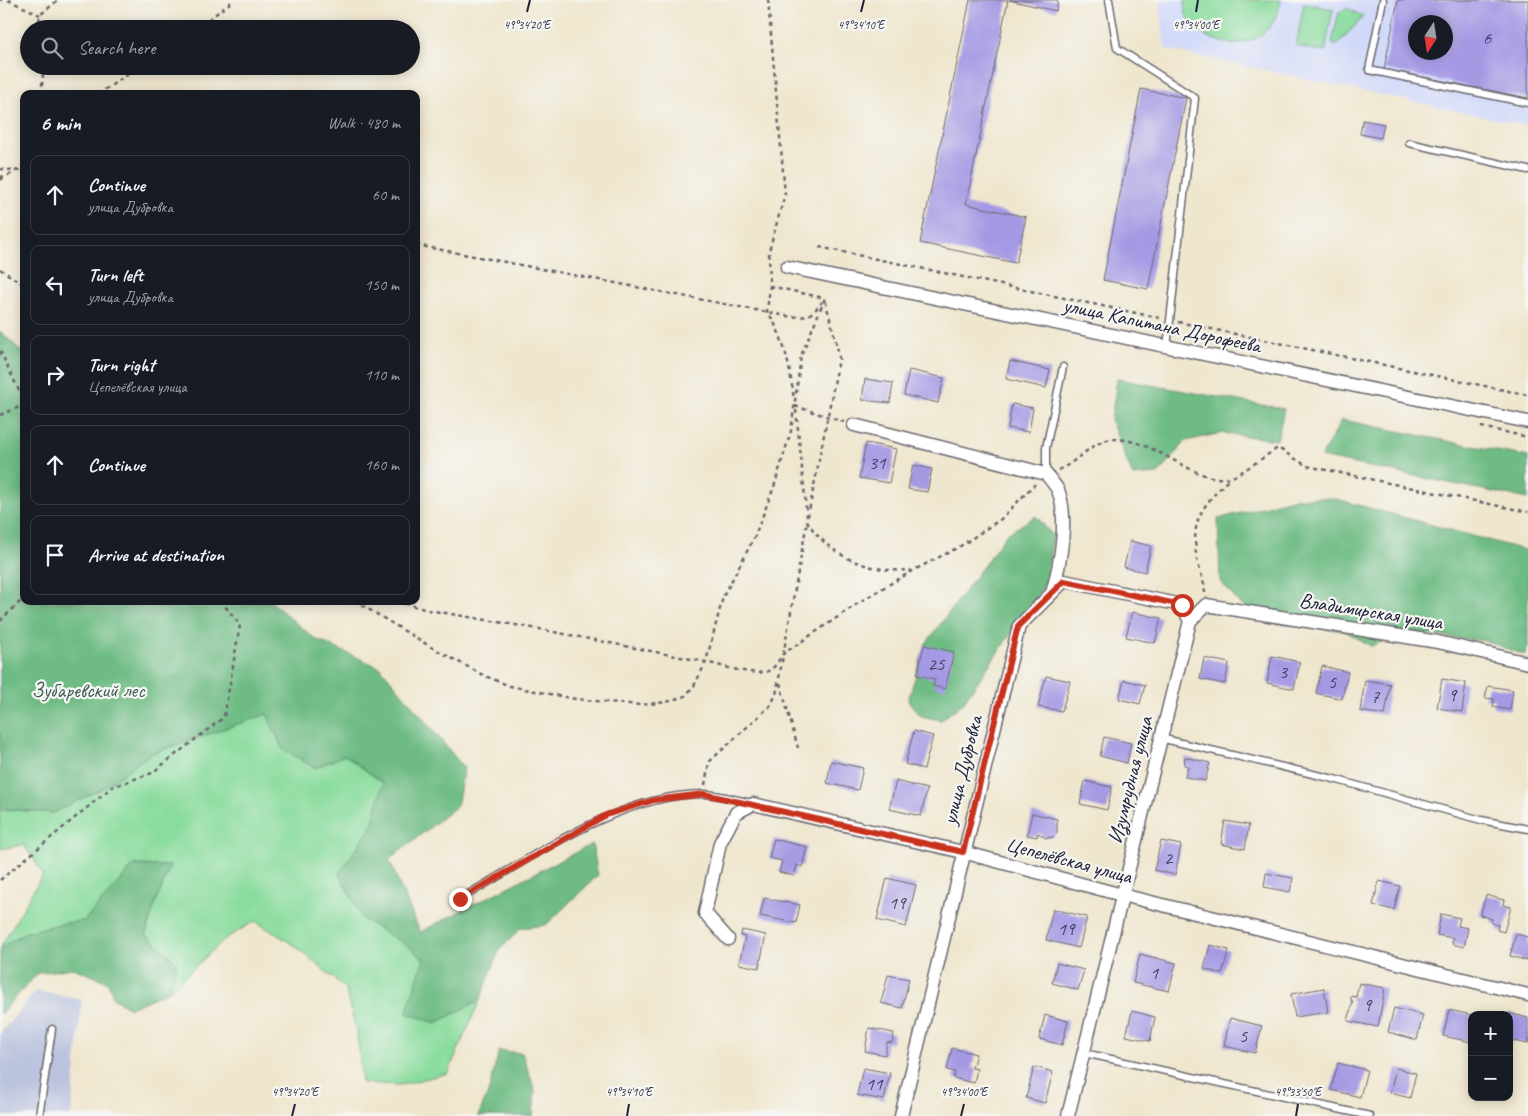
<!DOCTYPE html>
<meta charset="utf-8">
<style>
:root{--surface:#171b24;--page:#242831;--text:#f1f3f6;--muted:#9ea1a6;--line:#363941}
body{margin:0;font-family:Caveat,sans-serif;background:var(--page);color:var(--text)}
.controls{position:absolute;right:15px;bottom:15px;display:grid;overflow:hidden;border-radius:10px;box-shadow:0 2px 12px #0003}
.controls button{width:45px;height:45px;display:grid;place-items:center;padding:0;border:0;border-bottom:1px solid var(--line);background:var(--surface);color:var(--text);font:25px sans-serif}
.compass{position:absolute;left:1408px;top:15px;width:45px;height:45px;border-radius:50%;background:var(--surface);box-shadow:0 2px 12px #0003;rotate:192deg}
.stop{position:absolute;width:15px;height:15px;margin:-11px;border:4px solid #c8321e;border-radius:50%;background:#fff}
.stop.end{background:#c8321e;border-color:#fff;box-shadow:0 1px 5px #0008}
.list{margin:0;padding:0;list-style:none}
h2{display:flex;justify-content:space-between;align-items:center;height:65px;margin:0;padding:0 20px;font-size:21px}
h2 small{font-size:16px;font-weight:400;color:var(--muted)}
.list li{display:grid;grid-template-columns:32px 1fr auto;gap:15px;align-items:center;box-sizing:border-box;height:80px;margin:0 10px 10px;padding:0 10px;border:1px solid var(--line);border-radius:10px}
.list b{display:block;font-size:19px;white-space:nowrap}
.list p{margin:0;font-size:16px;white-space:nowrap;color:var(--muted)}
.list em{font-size:16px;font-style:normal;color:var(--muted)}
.icon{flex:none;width:28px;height:28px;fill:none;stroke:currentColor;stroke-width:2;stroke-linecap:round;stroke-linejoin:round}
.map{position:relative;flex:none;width:1528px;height:1116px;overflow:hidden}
.search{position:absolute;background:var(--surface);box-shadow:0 2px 12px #0003;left:20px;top:20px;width:400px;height:55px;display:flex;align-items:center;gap:12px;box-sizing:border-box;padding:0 18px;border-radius:28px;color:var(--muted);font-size:19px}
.panel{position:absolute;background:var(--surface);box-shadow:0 2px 12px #0003;left:20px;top:90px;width:400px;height:515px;border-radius:10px}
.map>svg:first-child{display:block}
.built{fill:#d1d9f9;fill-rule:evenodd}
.industrial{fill:#bbc3de}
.green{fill:#89dc9d;stroke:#567f6c}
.forest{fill:#6ebc84;stroke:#486f60}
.building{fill:#a599e4;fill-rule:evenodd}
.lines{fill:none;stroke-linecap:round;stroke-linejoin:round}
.service-casing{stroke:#6a676e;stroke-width:9}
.minor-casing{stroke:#6a676e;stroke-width:15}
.path{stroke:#6a676e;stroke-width:2.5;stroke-dasharray:4 4;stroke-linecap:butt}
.service{stroke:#fff;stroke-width:6}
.minor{stroke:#fff;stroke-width:12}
.route{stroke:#c8321e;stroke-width:6}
.ticks{fill:none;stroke:#22223b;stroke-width:2}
.labels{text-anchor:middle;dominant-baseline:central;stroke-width:4.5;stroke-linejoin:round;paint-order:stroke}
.number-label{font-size:19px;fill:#434065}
.street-label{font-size:21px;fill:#22223b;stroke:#f6f6f2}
.park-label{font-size:21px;fill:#415a58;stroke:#f6f6f2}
.ticks-label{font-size:12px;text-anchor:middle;fill:#22223b;stroke:#f6f6f2;stroke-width:4.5;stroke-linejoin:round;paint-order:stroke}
</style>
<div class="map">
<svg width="1528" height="1116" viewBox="0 0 1528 1116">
<rect width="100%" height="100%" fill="#f6f6f2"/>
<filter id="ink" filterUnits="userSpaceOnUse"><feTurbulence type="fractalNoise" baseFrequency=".02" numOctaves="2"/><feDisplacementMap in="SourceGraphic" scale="10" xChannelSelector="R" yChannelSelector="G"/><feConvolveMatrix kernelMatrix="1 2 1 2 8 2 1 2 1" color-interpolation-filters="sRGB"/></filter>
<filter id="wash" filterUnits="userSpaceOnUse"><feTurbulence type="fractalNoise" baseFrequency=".0096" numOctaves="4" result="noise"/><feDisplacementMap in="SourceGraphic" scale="20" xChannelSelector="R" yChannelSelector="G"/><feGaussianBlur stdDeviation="1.12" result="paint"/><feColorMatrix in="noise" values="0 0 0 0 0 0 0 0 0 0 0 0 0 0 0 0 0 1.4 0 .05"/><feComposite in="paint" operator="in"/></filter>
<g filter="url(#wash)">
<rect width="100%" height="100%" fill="#efe6ce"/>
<path class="built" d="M1160 0H1528V126L1165 49ZM1416 22H1446V52H1416Z"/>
<path class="industrial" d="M36 991 82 1000 71 1116H0V1034Z"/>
<path class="green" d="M1185 0H1281C1267 72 1177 41 1185 0Z
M1304 3 1333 9 1325 52 1296 46Z
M1347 8 1363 17 1336 46 1332 43 1339 12Z
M267 714 315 768 345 755 383 783 372 826 339 874 363 919 408 946 424 959 436 1023 480 1000 448 1073 401 1085 362 1083 357 1033 345 988 294 945 255 921 225 939 169 991 177 963 146 934 154 907 170 866 134 865 84 921 59 924 24 933 0 948 43 874 24 845 0 849V812L3 809 53 813 105 787 150 754Z"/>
<path class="forest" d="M0 331 24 354V601H270L315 639 381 668 464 768 457 806 389 860 420 932 592 844 598 875 546 925 521 928 499 951 480 1000 436 1023 406 1013 424 959 408 946 363 919 339 874 372 826 383 783 345 755 315 768 282 748 267 714 150 754 105 787 53 813 3 809 0 812Z
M1117 379 1284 409 1277 440 1221 433 1186 441 1158 474 1133 476 1111 421Z
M1342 420 1528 457V499L1321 457Z
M1296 498H1332L1528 551V647L1525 655 1486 641 1404 632 1371 646 1345 631 1264 622 1239 603 1220 581 1218 519Z
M1036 516 1053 536 1045 584 963 703 941 720 921 716 908 701 925 645 1007 534Z
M134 865 170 866 154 907 146 934 177 963 169 991 130 1008 114 999 108 982 73 968 38 973 0 1014V948L24 933 59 924 84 921Z
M499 1051 522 1053 535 1091 533 1116H478L488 1094Z"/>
<g id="blocks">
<path class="building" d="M970 0H1008L966 204 1026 217 1016 263 920 243Z
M1009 0H1058L1056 11Z
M1398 0H1528V98L1384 69ZM1416 22H1446V52H1416Z
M1141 89 1186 98 1148 289 1103 280Z
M1363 120 1384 124 1381 138 1360 134Z
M1010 361 1050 370 1046 388 1006 379Z
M909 370 944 378 938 403 904 395Z
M865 379 893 383 890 403 862 400Z
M1012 404 1033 408 1029 432 1008 428Z
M866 443 896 449 889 483 859 478Z
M913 465 932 469 927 492 908 489Z
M1130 541 1151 546 1145 572 1124 567Z
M1132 612 1161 618 1155 643 1126 637Z
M924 645 954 652 945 689 933 686 935 679 917 675Z
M1272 656 1300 662 1294 689 1267 683Z
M1204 658 1229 663 1225 684 1200 679Z
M1322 666 1348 672 1342 699 1316 693Z
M1046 676 1070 681 1062 711 1038 707Z
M1442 679 1466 683 1462 712 1437 708Z
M1124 680 1145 685 1140 704 1119 699Z
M1365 680 1390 684 1385 715 1360 711Z
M1488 686 1513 690 1510 710 1493 707 1494 699 1485 698Z
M914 731 933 736 924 769 905 764Z
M1104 737 1131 743 1127 763 1100 756Z
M1185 757 1210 763 1205 781 1185 777 1188 766 1184 765Z
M831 761 863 768 858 790 827 783Z
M896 781 927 789 921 816 889 809Z
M1085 781 1112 787 1107 810 1080 804Z
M1032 813 1057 819V833L1053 837 1046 838 1038 833 1037 837 1027 835Z
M1225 821 1249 825 1245 849 1221 844Z
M774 839 807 847 802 867 797 865 794 876 779 872 782 861 769 858Z
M1161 841 1181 845 1175 875 1154 870Z
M1266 873 1293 878 1290 892 1264 887Z
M887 878 916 885 906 927 877 920Z
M1379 881 1400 886 1394 910 1373 905Z
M1486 895 1504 900 1503 905 1511 907 1504 932 1497 930 1498 925 1491 923 1492 919 1480 915Z
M764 898 800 905 796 923 760 916Z
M1053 909 1087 917 1079 948 1046 940Z
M1441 914 1460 918 1458 926 1468 928 1464 947 1452 944 1453 938 1437 935Z
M742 930 766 935 759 968 739 964 745 937 741 936Z
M1516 934 1528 937V961L1510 956Z
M1210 945 1229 950 1222 974 1204 969Z
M1140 954 1176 963 1169 991 1133 983Z
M1057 963 1084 970 1078 990 1052 983Z
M888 975 909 979 902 1008 881 1003Z
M1359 983 1385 988 1378 1027 1348 1021 1353 1001H1351V996L1356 997Z
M1324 988 1328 1012 1295 1017 1291 994Z
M1394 1008 1423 1015 1417 1040 1388 1032Z
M1449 1010 1472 1015V1042L1443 1036Z
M1132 1011 1155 1017 1150 1041 1126 1036Z
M1509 1013 1528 1018V1044L1509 1040Z
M1045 1015 1068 1021 1062 1045 1039 1039Z
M1230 1018 1262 1026 1255 1053 1224 1046Z
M869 1028 894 1033 892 1043 887 1042 885 1055 865 1051Z
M952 1048 976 1054 972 1068 977 1069 974 1083 953 1078 955 1072 947 1070Z
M1338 1063 1367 1070 1360 1097 1331 1090Z
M1034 1067 1053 1072 1045 1103 1026 1098Z
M863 1068 890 1073 884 1100 857 1095Z
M1396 1068 1416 1073 1410 1098 1390 1093Z"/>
</g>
</g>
<g filter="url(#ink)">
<use href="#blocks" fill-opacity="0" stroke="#6a676e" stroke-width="1"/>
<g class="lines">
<g class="service-casing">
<path id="service" d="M1109 0 1117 48 1195 98 1167 347
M1383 0 1369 70 1528 103
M1409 143 1528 170
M1046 474V448L1063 367
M1160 738 1334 779 1481 820 1528 829
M460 899C532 858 619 794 703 794 719 794 737 800 752 803
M1084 1053 1370 1116
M39 1116 52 1029"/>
</g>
<g class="minor-casing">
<path id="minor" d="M787 267 1528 422
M854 425 1046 474C1050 479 1055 485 1058 490 1069 518 1060 565 1052 593
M728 939 705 913 720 843 736 813 753 804 963 852 1122 895 1528 995
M901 1116 1019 626 1064 581 1182 605 1190 621
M1068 1116 1190 621 1206 605 1438 642 1528 663"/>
</g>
<path class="path" d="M0 0H2
M8 0 40 15
M768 0 785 194 769 251 770 286 767 311C785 337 790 369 794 400
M38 29 40 15 58 0
M196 29 234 0
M41 66 43 76 41 94
M98 94 141 66
M0 169 24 171
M0 177 9 175 24 166
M0 180 5 177
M416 245 787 316C807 318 810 317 822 302
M819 247 1160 318
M0 269 24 285
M770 286 824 298
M1178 322 1528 395
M0 351 24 401
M795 406 844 422
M796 410 807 517
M0 415 24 405
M1481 427 1528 437
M1058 470C1077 463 1093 439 1115 439 1158 440 1193 483 1229 478 1237 477 1269 453 1278 448L1307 466 1528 512
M1205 593C1205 581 1199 571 1197 559 1190 518 1203 506 1230 478
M355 601 431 647 483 675 510 686 575 699 640 705 667 702 685 696 694 686 706 662C719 665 756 677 768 671 775 668 779 660 783 654L866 598 914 570 959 547 1001 519 1035 484
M397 601 428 610 539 629 706 662 723 597 754 538 774 487 791 431 801 356 825 298C829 319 837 339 839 359L807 521C829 557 870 573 911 570
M0 621 24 598
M780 683 798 748
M705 785 709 762 770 706 776 695 807 522
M0 880 112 787 152 773 224 717 240 625 221 601"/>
<use href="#service" class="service"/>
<use href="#minor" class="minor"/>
</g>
</g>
<g class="lines" filter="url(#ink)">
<path class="route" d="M460 899 606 815 654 800 704 794 963 852 1018 626 1064 581 1182 605"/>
</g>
<path class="ticks" d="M527 12 530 0M861 12 864 0M1196 12 1198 0M292 1116 295 1104M627 1116 629 1104M961 1116 964 1104M1296 1116 1298 1104"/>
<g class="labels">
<g class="number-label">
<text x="1487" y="38">6</text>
<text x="877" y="463">31</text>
<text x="936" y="664">25</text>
<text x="1283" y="672">3</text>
<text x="1332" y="682">5</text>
<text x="1452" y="695">9</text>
<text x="1375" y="697">7</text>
<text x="1168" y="858">2</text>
<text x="897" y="903">19</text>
<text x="1066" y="929">19</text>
<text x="1154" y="973">1</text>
<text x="1367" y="1005">9</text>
<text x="1243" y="1036">5</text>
<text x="874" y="1084">11</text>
</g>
<g class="street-label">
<text transform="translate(1162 325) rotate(12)">улица Капитана Дорофеева</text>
<text transform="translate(1371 611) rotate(9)">Владимирская улица</text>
<text transform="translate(962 770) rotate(-76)">улица Дубровка</text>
<text transform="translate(1130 780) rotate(-76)">Изумрудная улица</text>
<text transform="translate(1069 860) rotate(15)">Цепелёвская улица</text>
</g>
<g class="park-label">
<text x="88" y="690">Зубаревский лес</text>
</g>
</g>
<g class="ticks-label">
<text x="527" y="29">49°34'20"E</text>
<text x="861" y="29">49°34'10"E</text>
<text x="1196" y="29">49°34'00"E</text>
<text x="295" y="1096">49°34'20"E</text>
<text x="629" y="1096">49°34'10"E</text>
<text x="964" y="1096">49°34'00"E</text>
<text x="1298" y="1096">49°33'50"E</text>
</g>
</svg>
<div class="controls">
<button>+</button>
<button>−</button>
</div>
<svg class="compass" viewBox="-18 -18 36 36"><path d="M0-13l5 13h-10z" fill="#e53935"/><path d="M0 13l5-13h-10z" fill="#9ea1a6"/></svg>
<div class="stop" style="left:1182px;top:605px"></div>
<div class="stop end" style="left:460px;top:899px"></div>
<div class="search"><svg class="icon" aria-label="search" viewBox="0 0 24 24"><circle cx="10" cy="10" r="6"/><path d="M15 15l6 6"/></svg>Search here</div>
<section class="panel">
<h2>6 min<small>Walk · 480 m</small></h2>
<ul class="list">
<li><svg class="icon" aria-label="ahead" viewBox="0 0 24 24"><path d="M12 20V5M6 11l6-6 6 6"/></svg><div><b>Continue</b><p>улица Дубровка</p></div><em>60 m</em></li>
<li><svg class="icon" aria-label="left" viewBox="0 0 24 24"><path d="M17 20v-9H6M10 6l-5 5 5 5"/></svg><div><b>Turn left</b><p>улица Дубровка</p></div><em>150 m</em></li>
<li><svg class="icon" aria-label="right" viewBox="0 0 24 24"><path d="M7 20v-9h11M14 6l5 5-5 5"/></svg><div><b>Turn right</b><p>Цепелёвская улица</p></div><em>110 m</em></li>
<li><svg class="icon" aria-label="ahead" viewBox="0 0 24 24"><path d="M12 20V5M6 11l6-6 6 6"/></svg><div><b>Continue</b></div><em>160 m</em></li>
<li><svg class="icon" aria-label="arrive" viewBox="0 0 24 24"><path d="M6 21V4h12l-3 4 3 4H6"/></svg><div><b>Arrive at destination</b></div></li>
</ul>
</section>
</div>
